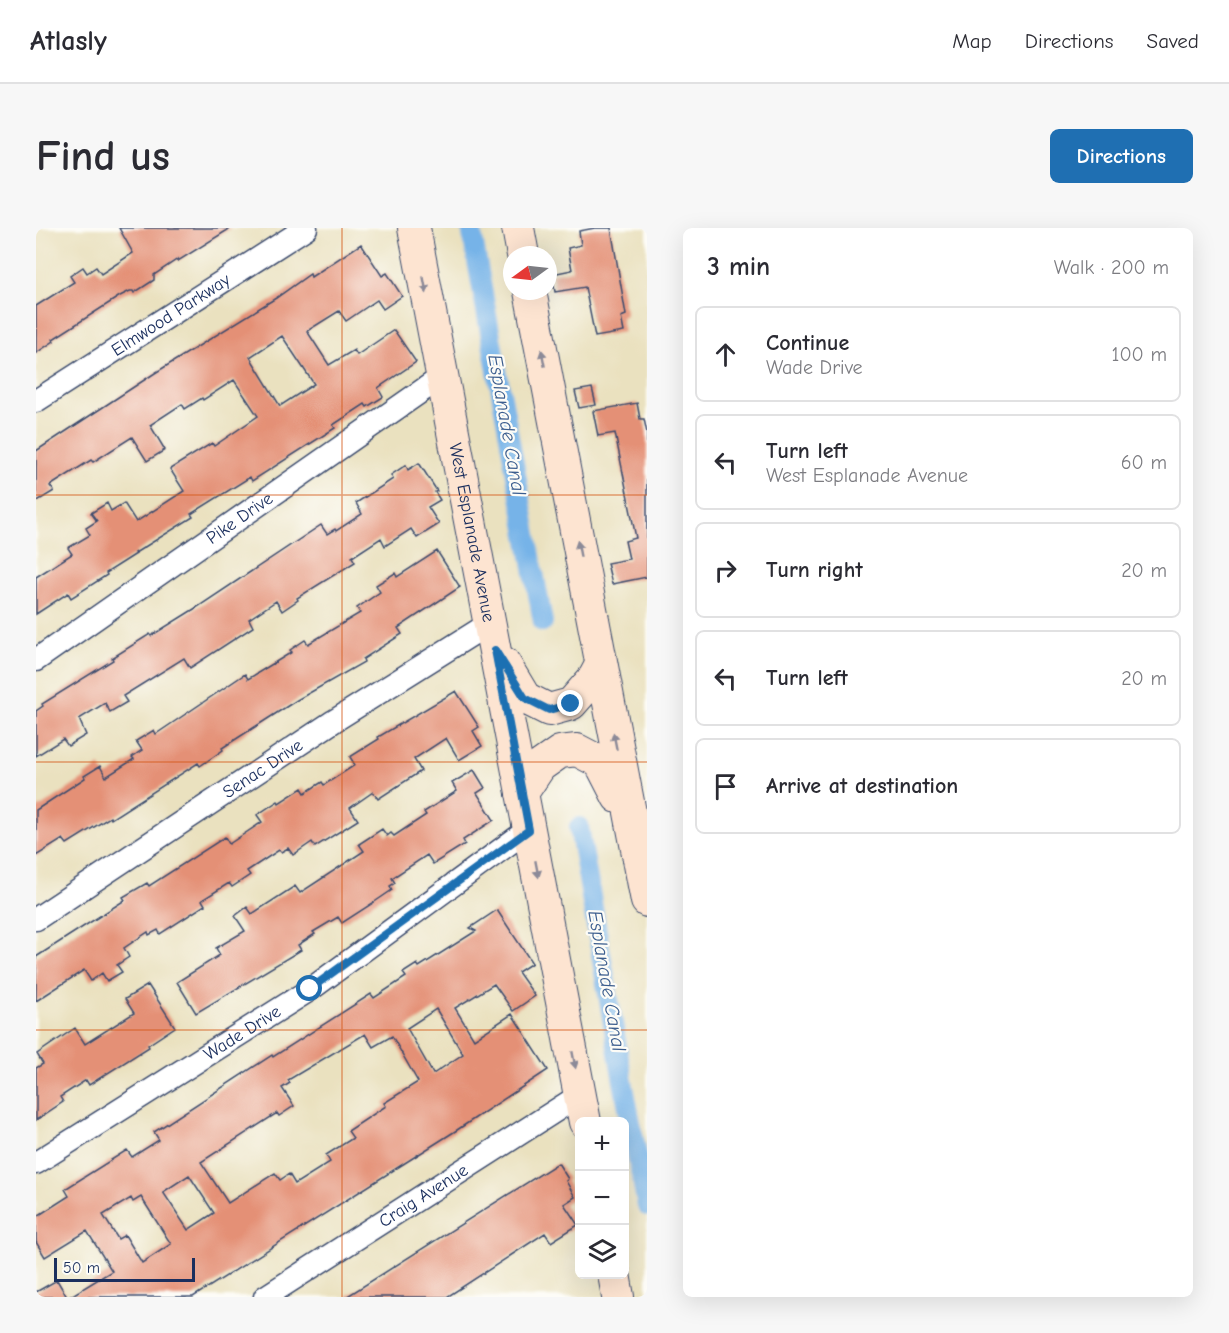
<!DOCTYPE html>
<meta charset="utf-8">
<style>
:root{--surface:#fff;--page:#f7f7f7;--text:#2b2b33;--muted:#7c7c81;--line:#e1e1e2;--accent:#1f6fb2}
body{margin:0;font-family:"Comic Neue",sans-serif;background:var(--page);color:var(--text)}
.controls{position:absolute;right:18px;bottom:18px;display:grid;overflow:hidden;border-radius:9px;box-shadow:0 6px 24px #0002}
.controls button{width:54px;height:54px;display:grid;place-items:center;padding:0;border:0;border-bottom:2px solid var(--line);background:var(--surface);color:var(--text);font:30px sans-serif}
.compass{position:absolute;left:467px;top:18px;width:54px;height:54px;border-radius:50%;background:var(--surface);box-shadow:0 6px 24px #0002;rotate:255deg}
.scale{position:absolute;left:18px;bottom:15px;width:141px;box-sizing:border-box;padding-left:6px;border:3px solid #1b2f5e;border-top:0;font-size:16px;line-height:21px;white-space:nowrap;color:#1b2f5e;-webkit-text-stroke:4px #fdfcf7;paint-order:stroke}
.stop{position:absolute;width:18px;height:18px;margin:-14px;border:4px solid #1f6fb2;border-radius:50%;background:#fff}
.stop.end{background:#1f6fb2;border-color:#fff;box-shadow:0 2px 6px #0008}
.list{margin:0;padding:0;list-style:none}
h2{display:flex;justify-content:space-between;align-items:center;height:78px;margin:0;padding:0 24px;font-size:26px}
h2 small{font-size:20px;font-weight:400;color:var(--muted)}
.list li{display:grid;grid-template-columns:39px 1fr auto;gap:18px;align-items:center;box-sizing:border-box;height:96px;margin:0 12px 12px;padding:0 12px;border:2px solid var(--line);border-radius:9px}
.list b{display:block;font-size:22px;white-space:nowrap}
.list p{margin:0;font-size:20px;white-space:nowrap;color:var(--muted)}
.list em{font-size:20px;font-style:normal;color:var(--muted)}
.icon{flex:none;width:33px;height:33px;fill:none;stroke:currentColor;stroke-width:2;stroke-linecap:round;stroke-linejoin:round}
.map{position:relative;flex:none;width:611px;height:1069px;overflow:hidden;border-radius:9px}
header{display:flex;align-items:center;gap:36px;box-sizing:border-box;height:84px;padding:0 30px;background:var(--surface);border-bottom:2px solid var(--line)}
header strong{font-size:28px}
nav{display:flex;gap:33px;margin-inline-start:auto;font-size:21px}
.intro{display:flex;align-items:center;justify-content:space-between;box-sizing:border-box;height:144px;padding:0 36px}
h1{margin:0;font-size:42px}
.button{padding:15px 27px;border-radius:9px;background:var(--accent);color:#fff;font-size:21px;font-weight:700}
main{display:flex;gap:36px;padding:0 36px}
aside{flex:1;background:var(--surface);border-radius:9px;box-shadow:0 6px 24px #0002}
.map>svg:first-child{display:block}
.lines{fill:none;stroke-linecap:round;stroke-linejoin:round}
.canal{stroke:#76b3e8;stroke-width:20}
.building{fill:#e49076;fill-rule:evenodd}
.street-casing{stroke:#3a4a6d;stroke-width:25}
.secondary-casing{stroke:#3a4a6d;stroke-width:34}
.street{stroke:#fff;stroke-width:22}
.secondary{stroke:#fde4d1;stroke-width:32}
.oneway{fill:#8c8a98}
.route{stroke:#1f6fb2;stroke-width:8}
.grid{fill:none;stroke:#d45514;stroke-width:1.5;stroke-opacity:0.55}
.labels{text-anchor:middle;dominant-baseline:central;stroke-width:4.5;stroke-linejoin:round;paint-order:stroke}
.street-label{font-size:18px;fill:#1b2f5e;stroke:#fdfcf7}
.water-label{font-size:20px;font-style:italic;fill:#3b5d8e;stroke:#fdfcf7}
</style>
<header>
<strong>Atlasly</strong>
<nav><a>Map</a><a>Directions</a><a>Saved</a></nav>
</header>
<div class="intro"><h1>Find us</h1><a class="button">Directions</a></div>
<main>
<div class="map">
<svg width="611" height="1069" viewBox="0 0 611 1069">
<rect width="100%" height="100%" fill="#fdfcf7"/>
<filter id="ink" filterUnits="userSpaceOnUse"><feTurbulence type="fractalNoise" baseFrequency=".0167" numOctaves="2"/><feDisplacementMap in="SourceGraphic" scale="12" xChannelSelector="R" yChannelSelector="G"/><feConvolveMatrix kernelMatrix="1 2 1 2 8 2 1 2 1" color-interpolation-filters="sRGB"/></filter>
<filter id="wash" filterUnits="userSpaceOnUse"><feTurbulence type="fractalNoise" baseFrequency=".008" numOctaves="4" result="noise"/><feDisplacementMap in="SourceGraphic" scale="24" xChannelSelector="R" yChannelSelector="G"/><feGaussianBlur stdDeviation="1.35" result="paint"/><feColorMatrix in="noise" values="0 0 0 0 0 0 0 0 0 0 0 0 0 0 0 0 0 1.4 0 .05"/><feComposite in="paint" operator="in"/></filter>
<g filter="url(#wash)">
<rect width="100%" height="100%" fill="#eae1bf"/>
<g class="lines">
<path class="canal" d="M435 0 507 394
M543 599 588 859 611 978"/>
</g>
<g id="blocks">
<path class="building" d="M83 0H195L142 33V31L118 47V52L98 65 97 63H94L84 68 17 111 18 113 0 125V78L38 54 34 48 47 39 51 45 60 39 65 46 97 25Z
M559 0H575L590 87 585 89 588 104 559 109 549 59 519 64 516 46 536 42 532 20 545 17 543 3Z
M325 16 346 48 351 45 366 68 347 81 341 72 310 93 303 83 271 103 293 137 318 122 321 127 358 102 380 134 342 160 347 169 331 179 329 176 297 197 299 200 216 253 214 249 155 286 157 289 99 325 100 326 70 345 71 347 35 370 32 365 0 386V349L36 326 32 320 54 307 50 300 61 293 55 285 71 275 75 283 88 275 100 294 148 263 134 241 176 215 178 218 222 188 198 152 167 172 166 170 149 181 146 176 114 197 129 222 111 233 96 209 57 234 55 232 14 258 18 263 0 274V223L119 145 240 70 274 46 275 49ZM246 108 278 156 244 178 214 129Z
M556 160 560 177 543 180 539 163Z
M601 175 604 191H608L611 205V349L576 356 571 335 593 331 589 313 600 310 579 205 562 208 557 183Z
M383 235 401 263 399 264 404 272 392 279 403 296 381 310 375 301 349 318 345 310 316 329 319 334 261 370 262 372 246 383 240 373 213 391 217 399 154 440 148 430 87 468 91 474 74 484 69 475 43 491 50 507 32 518 27 511 0 528V483L7 478 6 476 77 432 76 430 114 406 115 408 163 378 285 297 291 306 299 301 300 303 326 286 320 275 357 251 355 247 370 237 372 242Z
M401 323 424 359 362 400 366 406 327 431 328 434 261 472 186 520 187 522 164 538 162 535 75 591 74 589 31 616 27 611 0 628V582L49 550 48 548 64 538 70 549 98 531 96 529 106 522 100 513 118 502 120 506 209 446 212 451 256 424 254 422 269 412 272 416 324 385 321 380 344 364 340 357 359 345 361 349Z
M420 463 443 499 437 503 446 518 423 532 410 510 378 531 385 543 342 571 337 564 314 580 322 592 279 619 276 614 257 627 252 620 245 624 243 622 211 643 214 647 196 659 193 655 166 672 169 677 124 706 122 702 113 707 112 704 88 720 93 729 81 737 86 744 71 753 66 745 55 753 48 742 0 773V729L89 672 87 669 111 655 113 658 189 609 193 616 226 594 221 587 242 573 243 575 266 560 269 565 286 554 288 557 319 537 314 529 343 511 342 509Z
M438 542 449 560 441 565 458 592 427 612 429 616 397 636 391 627 356 650 359 655 354 658 356 662 337 675 306 695 302 689 277 704 279 706 262 717 265 722 160 785 141 754 184 727 180 720 209 703 199 688 211 679 216 686 259 658 264 665 328 623 323 616 346 601 351 608 355 605 358 608 390 587 388 584 421 563 416 555Z
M461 682 496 735 482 744 499 768 477 783 458 756 419 780 438 811 476 786 512 842 421 902 157 1069H33L76 1043 51 1003 9 1029 0 1014V989L33 968 29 961 91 922 96 929 123 912 118 904 236 827 237 829 335 766 338 770 370 749 367 745 381 736 383 739 440 703 434 700ZM400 781 427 826 397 846 371 800ZM329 806 337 819 356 808 382 854 348 875 350 878 312 903 317 910 290 927 294 934 259 956 253 946 244 952 239 945 192 975 165 934 241 885 243 888 258 878 246 860 254 855 252 852ZM153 947 178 985 152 1002 127 964ZM105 969 135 1016 106 1035 89 1007 82 1011 67 987 95 970 97 974Z
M112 757 139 799 112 817 113 819 53 857 50 852 24 869 27 874 0 892V840L7 836 1 826 39 800 49 816 98 785 89 771Z
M522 935 532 951 530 953 539 969 528 976 542 997 515 1014 509 1005 411 1069H310Z
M21 1052 31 1069H0V1064Z"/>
</g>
</g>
<g filter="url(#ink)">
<use href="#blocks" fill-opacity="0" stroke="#3a4a6d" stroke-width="1.5"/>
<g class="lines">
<g class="street-casing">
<g id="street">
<path id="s1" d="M0 173 270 0"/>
<path id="s2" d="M0 432 407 148"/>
<path id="s3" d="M0 691 298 493 454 395"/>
<path id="s4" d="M0 935 275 761 493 601"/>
<path id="s5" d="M229 1069 544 867"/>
</g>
</g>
<g class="secondary-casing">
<g id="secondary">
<path id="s6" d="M378 0 549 894"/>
<path d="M482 0 487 27"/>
<path d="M494 63 611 673"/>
<path d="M468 435 489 470 513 482 535 476 558 450 565 437"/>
<path d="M486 565 504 538 524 524 541 522 564 534 582 569"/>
<path d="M578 1046 582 1069"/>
</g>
</g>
<use href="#street" class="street"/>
<use href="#secondary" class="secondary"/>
</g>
<defs><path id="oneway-solid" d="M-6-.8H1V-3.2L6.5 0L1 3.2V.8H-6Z" transform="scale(1.5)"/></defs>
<g class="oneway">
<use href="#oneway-solid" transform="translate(389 57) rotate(79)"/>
<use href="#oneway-solid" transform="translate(507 130) rotate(-101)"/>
<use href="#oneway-solid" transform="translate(543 321) rotate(-101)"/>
<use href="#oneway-solid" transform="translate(579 513) rotate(-101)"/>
<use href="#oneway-solid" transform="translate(501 641) rotate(79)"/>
<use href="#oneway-solid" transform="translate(538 832) rotate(79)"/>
</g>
</g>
<g class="lines" filter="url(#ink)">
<path class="route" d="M274 761 493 602 459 422 489 470 513 482 535 476"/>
</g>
<path class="grid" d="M306 0V1069M0 267H611M0 534H611M0 802H611"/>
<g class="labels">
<g class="street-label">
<text stroke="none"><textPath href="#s1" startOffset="160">Elmwood Parkway</textPath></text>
<text stroke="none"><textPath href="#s2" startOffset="248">Pike Drive</textPath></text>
<text stroke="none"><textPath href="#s6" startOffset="310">West Esplanade Avenue</textPath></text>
<text stroke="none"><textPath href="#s3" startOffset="272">Senac Drive</textPath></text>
<text stroke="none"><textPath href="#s4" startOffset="244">Wade Drive</textPath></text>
<text stroke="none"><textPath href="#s5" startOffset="188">Craig Avenue</textPath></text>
</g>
<g class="water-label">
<text transform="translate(471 197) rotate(80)">Esplanade Canal</text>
<text transform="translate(571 753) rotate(80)">Esplanade Canal</text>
</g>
</g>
</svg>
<div class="controls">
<button>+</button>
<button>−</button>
<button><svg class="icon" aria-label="layers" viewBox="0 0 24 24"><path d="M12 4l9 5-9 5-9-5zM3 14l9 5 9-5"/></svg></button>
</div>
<svg class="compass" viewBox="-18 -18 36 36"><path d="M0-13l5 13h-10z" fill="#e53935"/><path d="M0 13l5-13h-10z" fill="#7c7c81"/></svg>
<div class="scale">50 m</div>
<div class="stop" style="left:274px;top:761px"></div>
<div class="stop end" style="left:535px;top:476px"></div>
</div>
<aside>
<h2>3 min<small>Walk · 200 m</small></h2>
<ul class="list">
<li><svg class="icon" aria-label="ahead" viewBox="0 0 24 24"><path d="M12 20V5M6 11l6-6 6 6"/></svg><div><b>Continue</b><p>Wade Drive</p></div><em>100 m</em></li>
<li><svg class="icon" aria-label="left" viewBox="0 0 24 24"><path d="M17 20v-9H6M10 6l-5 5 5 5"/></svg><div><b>Turn left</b><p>West Esplanade Avenue</p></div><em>60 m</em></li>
<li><svg class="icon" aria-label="right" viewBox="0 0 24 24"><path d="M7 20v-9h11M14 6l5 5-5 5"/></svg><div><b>Turn right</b></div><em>20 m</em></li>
<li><svg class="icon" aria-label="left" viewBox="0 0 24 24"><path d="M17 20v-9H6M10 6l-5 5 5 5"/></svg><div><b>Turn left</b></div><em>20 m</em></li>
<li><svg class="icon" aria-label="arrive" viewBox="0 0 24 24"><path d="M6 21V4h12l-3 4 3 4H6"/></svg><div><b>Arrive at destination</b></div></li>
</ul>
</aside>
</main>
